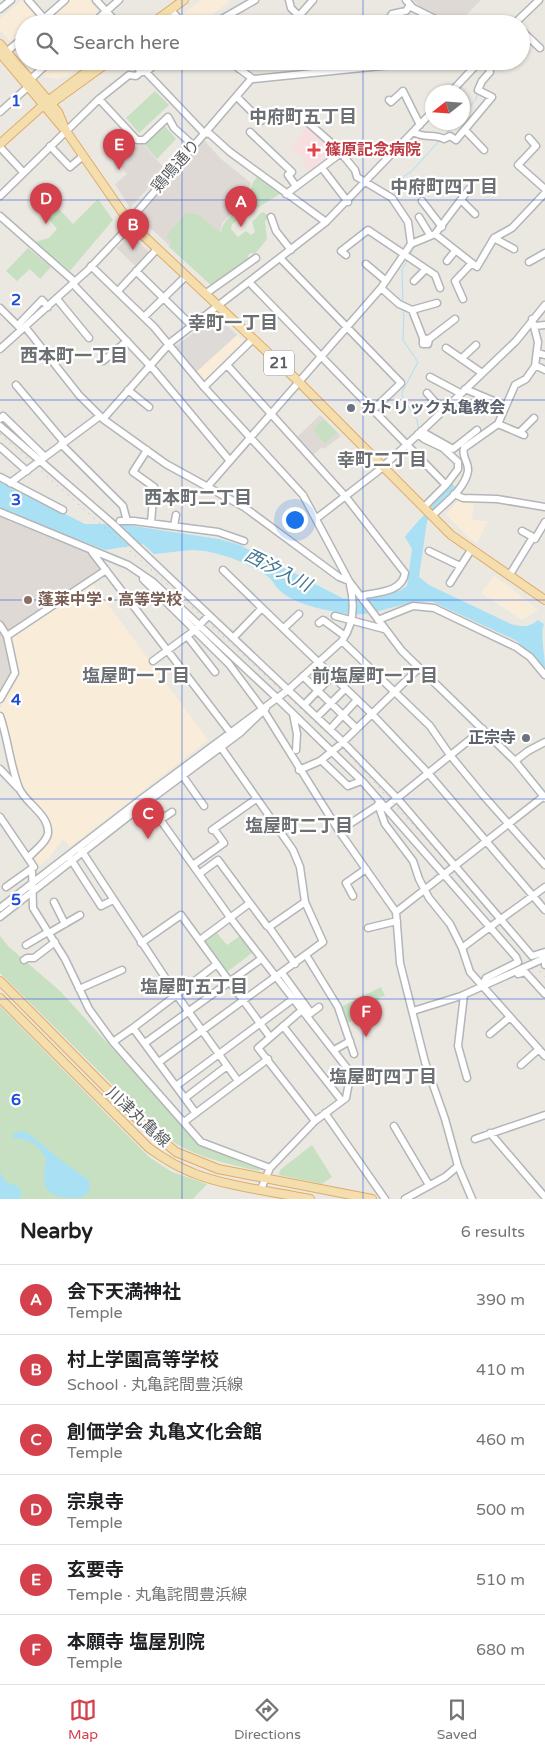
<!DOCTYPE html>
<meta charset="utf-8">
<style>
:root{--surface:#fff;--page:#f2f2f2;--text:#202124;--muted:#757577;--line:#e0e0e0;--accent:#d4404c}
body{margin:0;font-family:"Varela Round","Noto Sans JP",sans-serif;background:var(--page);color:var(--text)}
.compass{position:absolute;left:425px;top:85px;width:45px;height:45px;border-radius:50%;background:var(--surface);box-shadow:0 1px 4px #0004;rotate:253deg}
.you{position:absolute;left:294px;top:519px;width:18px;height:18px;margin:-12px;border:4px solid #fff;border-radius:50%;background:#1a73e8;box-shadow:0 0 0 8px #1a73e833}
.badge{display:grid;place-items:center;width:32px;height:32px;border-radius:50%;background:var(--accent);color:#fff;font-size:16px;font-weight:700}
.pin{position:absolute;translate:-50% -41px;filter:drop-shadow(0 1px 2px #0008)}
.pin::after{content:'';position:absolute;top:26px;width:18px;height:15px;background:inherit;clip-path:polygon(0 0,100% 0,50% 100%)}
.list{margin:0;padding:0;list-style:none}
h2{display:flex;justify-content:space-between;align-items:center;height:65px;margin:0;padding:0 20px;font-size:21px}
h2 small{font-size:16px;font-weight:400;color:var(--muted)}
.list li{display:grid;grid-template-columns:32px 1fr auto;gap:15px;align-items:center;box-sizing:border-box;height:70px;padding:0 20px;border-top:1px solid var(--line)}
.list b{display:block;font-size:19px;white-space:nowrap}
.list p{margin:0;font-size:16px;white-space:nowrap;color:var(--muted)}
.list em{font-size:16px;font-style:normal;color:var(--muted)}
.icon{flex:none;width:28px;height:28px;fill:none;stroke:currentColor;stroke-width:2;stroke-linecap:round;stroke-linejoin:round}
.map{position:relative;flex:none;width:545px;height:1199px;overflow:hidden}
.search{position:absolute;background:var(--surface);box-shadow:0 1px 4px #0004;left:15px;right:15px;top:15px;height:55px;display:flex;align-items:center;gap:12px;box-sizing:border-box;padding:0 18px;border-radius:28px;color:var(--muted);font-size:19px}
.sheet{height:485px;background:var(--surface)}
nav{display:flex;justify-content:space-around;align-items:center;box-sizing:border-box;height:70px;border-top:1px solid var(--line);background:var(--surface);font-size:14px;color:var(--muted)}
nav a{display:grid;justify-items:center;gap:2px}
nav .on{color:var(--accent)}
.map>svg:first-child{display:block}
.commercial{fill:#f9edda}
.industrial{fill:#dddad7}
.education{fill:#ded9d4}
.medical{fill:#f7dfe1}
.green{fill:#c6e0c1}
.water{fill:#a9e0f4}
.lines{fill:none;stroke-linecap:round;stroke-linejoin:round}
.stream{stroke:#a9e0f4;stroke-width:1}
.minor-casing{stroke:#b3b5b8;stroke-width:9}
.major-casing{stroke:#e0ab67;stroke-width:10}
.minor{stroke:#fff;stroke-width:6}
.major{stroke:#f5deae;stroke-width:8}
.rail{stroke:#b0b1b1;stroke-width:1;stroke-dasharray:1 6;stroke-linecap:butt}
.grid{fill:none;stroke:#1d4ed8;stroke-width:1;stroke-opacity:0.55}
.health-dot{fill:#e0444e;stroke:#fff;stroke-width:2}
.worship-dot{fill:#6b7280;stroke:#fff;stroke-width:2}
.education-dot{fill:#8d6e63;stroke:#fff;stroke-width:2}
.labels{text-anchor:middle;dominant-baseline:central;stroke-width:4.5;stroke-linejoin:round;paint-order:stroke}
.shield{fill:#fff;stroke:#8c8e90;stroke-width:1}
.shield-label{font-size:15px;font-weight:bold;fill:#5b5e61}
.health-label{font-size:16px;font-weight:bold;fill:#be3a42;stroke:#fff;text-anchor:start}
.street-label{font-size:16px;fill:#5b5e61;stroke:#fff}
.worship-label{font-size:16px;font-weight:bold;fill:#5b616d;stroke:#fff;text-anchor:start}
.education-label{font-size:16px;font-weight:bold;fill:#785e54;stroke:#fff;text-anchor:start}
.neighbourhood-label{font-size:18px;font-weight:bold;fill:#6c7073;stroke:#fff}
.water-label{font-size:18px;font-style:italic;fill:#437793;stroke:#fff}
.grid-label{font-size:16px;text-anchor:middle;font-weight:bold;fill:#1d4ed8;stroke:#fff;stroke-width:4.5;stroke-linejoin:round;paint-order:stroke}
</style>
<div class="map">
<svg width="545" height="1199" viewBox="0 0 545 1199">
<rect width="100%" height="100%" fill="#ebe8e2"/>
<path class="commercial" d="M70 0H89L97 9V13L86 24H55L51 16Z
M202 0H227L229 2 200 24H187L180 16Z
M21 1H25L38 15V19L33 24H24V32L13 41H10L0 30V19Z
M55 61H79L83 66 68 76 57 79 46 77 42 73Z
M237 335 246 344 205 382 196 372Z
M460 499 474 501 472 520 488 521 477 543 468 537 446 514Z
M494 576 505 583 538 610 522 620 481 593Z
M93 584 208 740 70 847 63 839 49 858 39 866 36 862V855L50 835 49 825 23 790 0 709 19 671 12 636Z"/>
<path class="industrial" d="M217 316 237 335 196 372 174 347Z"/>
<path class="education" d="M413 0H481L458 24 422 9Z
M204 140 221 159 251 183 245 202 222 223 212 286 155 232 142 222 141 215Z
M141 142 165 169 130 208 115 184 127 174 118 162Z
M133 237 149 252 136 267 117 248 127 238Z
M320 415 341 436 324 449 322 447 312 456 296 438Z
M0 514 89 553 102 569 4 634 13 671 0 693Z"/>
<path class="medical" d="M308 125 339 152 312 173 302 162 305 159 290 149Z"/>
<path class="green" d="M155 91 169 105 139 133 126 118Z
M163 124 176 139 157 159 143 143Z
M258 176 281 193 232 224 231 229 238 237 246 231 251 235 255 232 252 222 262 212 270 216 265 221 267 239 255 254 251 253 247 256 251 260 212 286 169 247 172 242 166 237 186 212 199 215 221 233C223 216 239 215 246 201 251 192 250 184 258 176Z
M45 194 73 224 98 199 113 220 70 271 35 242 49 238 57 229 34 201Z
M28 248 51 267 40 279 30 269 17 281 6 271Z
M324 419 337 432 325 443 313 430Z
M216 932 227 945 240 936 252 953 227 972 205 942Z
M0 936 9 947 60 991 195 1139 205 1147 260 1169 259 1171C224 1163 194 1157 164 1136L0 973Z
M381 987 385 996 378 998 381 1007 345 1024 339 1008Z
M0 1006 149 1157 172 1172 207 1184 193 1199H0Z
M312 1145 332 1177 322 1184 279 1175 280 1170Z"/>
<path class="water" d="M0 481 85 524H120L219 539 240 545 342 598 358 601 401 590 407 586 412 549 405 537 407 534 452 483 456 488 427 521 419 577 429 585 511 624C521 627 529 628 538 620L544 624C540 634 545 655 545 668L517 641 433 602C400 599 373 620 340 613 321 609 294 604 279 590 274 585 272 578 264 574 246 562 214 550 192 550 179 551 166 553 154 554L143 544 105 550 35 523 0 507Z
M21 1131 28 1133 63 1162 89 1180 90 1190 83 1197C69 1199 45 1199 44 1180 44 1173 45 1166 46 1159 39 1144 28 1139 13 1138L14 1133Z
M0 1172 6 1182 19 1187 22 1193 19 1199H0Z"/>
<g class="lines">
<path class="stream" d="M462 115 476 99 477 94
M445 135 456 122
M397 199 404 176 412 171 440 140
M412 231 414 239
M410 255 415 246
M403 303 402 270 408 259
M404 310 403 340 418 362 402 392 403 398 417 420 419 430
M453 452 465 468
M455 487 461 481"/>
<g class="minor-casing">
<path id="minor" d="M28 0 49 24
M96 0 118 24
M289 0 291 8 299 16
M406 0 413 8 445 24
M0 9 11 0
M171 10 183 24
M38 24 65 0
M92 24 119 0
M213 24 255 0
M292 24 313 0
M386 24 392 14 406 11 410 5
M514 24 539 0
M521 30 540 48
M4 54 24 37
M83 61 92 72
M133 61 141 72H146L204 133 210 134 230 152 326 222
M229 61 253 79 431 61
M239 69 249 61
M146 72 160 61
M31 79 50 61
M451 92 480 61
M237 97 261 121
M99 99 137 140H144L168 117 174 128 194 146
M389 100 391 102 403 91 420 125
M0 112 29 86
M296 112 337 148 355 170 357 177 392 198 408 222 411 244
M466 131 484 150
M250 132 292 172 288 175 296 186
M414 132C423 139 434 133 444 139L450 136 456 140 492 97 478 90 482 81 490 72 487 61
M529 138 536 146 518 165 545 189
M50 146 70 167 83 156
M0 147 23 172
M322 168 348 202
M286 194 341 153
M0 196 99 99 129 75 136 76 141 72
M461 200 475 214
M422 201 442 227
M0 216 75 282
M271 217 276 231 291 250
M419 217 430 235
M435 234 469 189
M494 238 514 249
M346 255 341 251 368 230 435 275 440 288
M280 258 401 383 373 410
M447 261 455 251
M529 262 545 253
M366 264 386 281
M91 266 154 327 204 387 303 495 349 581 402 651 515 761 545 798
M136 271 192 326
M414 281 426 269
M250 283 446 485 425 506
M73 284 155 371 230 461
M381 288 399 304 412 310 437 303
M118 291 157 249
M205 294 256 258
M57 299 89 338
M463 299 455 281 472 263
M0 308 20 328
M412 310 423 338V344H428L429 339 423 338
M144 317 186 276
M18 325 42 300 48 307
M535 326 545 325
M26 328 79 395 103 419 166 464 244 507 339 577 349 581
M429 339 455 319
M446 348 482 373
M0 349 88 270 122 234 137 212 252 78
M538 353 545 355
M461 359 476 345
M103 361 127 341
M227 365 346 497 405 573C402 593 377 592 360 596
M535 365 545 370
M430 377 460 393
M16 385 64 442
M204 387 253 339
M465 389 501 404
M128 390 149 407
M427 393 443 411
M0 419 3 416 44 456
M103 419 171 342 326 222 432 112
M498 424 524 435
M0 426 113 524 343 742 397 798 532 956 545 952
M421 431 453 449 477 430
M519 433 534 418
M418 434 424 439 443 448 458 462V469L446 485
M61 444 123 506 127 521
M0 447 27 471
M147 450 133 472 154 487 151 523
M0 477 63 510
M10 483 100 416
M208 486 381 288 411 244 435 234 477 267 494 238 512 228 545 193
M454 494 463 498 497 499 545 507
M0 512 128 565 153 582 277 698 363 782 516 957 518 962 486 978 482 986
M433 515C445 503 465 489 468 471 469 462 461 456 464 448L498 424 515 385 526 379 535 366 538 342 532 319
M317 518 378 471 424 429 516 341 545 305
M120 521H134L218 532 244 541
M174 526 176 515
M535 539 545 522
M429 551 460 566
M92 552 233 736
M223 570 262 608
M509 576 533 537 522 531
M143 579 229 664 264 711 339 831 396 912 400 963 425 1062 445 1119 458 1166 472 1199
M450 583 471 550
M335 616 384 629
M378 620 413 606 434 608 516 647 530 657 545 675
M319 623 323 620 345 636
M0 625 7 636 15 673 0 699
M284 628 299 614
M7 636 106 570
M187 636 215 672
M234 637 262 608 371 713 428 773 545 910
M342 641 430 726 450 755 483 795 545 865
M153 661 195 630 209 615
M303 676 356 728
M304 705 332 676
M293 714 297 734 296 750
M0 716C8 739 10 765 19 788 25 803 49 814 48 833 47 842 35 850 29 857
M317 717 345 689
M330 729 357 700
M321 760 348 786 361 781
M515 761 528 751 545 742
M0 769 18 788
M299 770 320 761 341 744 419 668
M180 772 204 806
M144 797 232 920 347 1068 350 1077 346 1098 315 1121 270 1168 261 1189
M380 801V810L385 824 413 861 419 879 429 898 450 924 462 948
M385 808 483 729
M0 817 34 867 6 887
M160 820 172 812
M212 830 256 799
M339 831 377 806 380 801
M81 850 176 994 238 1081
M70 858 101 906 113 900
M193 865 224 843 214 829
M32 869 33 908 65 959 89 1009 113 1042
M199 874 218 860 267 926 269 927
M545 887C517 908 489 927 462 948L470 972 545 1056
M353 896 346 883 366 869
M54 902 65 924
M0 908 144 797 288 690 342 641C354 624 355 605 350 585
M396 912 544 796
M0 917 147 802 240 733 266 708
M368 928 397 921
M49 933 80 915
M200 940 250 903
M141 943 181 915 270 1037
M26 945 48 932
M306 955 338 1007 354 1054
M24 960 27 958H34L55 942
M545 963V965
M295 964 269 927 305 902
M282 973 311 1013 307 1016
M518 974 525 972 545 994
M79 989 122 970
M464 995 458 1046 467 1078
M302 1010 258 1048 315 1121
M413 1011 461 996 545 958
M311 1013 319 1007
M283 1026 342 1101
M133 1028 113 1042 201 1142 270 1168
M490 1034 510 1017
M145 1043 261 959
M334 1050 350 1041
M159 1062 323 942 305 902 300 867 293 850 218 743
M521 1065 539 1049
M176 1086 293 999
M185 1098 227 1066
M195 1112 133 1028 217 964
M325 1113 385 1199
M184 1122 268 1059
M394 1126 429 1185
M490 1133 545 1197
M475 1139 545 1115
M405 1199 445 1177 458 1166"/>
</g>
<g class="major-casing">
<path id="major" d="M151 24 184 0
M0 44 58 112 66 131 129 222 298 381 451 535 545 600
M0 53 63 128
M49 105 110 61
M0 144 49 100 101 61
M0 981 140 1122 176 1152 218 1169 372 1199
M0 998 149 1148C163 1158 177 1167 193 1173 224 1186 276 1192 310 1199"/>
</g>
<use href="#minor" class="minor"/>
<use href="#major" class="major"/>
<path class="rail" d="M0 434 167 584 340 745 428 841 545 977"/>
</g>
<path class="grid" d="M182 0V24M363 0V24M182 61V1199M363 61V1199M0 200H545M0 400H545M0 600H545M0 799H545M0 999H545"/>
<path class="health-dot" d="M311.5 142.5h5v5h5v5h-5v5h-5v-5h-5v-5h5z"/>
<g class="worship-dot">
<circle cx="351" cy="408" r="5"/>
<circle cx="526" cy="738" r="5"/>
</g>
<circle class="education-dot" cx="28" cy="600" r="5"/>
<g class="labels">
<rect class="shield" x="264" y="350.5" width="30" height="25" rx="4"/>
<g class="shield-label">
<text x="279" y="363">21</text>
</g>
<g class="health-label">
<text x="325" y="150">篠原記念病院</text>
</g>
<g class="street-label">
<text transform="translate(176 166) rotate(-49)">鶏鳴通り</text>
<text transform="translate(138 1117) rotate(43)">川津丸亀線</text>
</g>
<g class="worship-label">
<text x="361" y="408">カトリック丸亀教会</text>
<text x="516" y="738" text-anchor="end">正宗寺</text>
</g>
<g class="education-label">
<text x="38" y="600">蓬莱中学・高等学校</text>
</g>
<g class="neighbourhood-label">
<text x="303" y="117">中府町五丁目</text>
<text x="444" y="187">中府町四丁目</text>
<text x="233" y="323">幸町一丁目</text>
<text x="74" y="356">西本町一丁目</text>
<text x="382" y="460">幸町二丁目</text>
<text x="198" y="498">西本町二丁目</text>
<text x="136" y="676">塩屋町一丁目</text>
<text x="375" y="676">前塩屋町一丁目</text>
<text x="299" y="826">塩屋町二丁目</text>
<text x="194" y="987">塩屋町五丁目</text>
<text x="383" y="1077">塩屋町四丁目</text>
</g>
<g class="water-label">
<text transform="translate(278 570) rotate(27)">西汐入川</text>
</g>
</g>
<g class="grid-label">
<text x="16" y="106">1</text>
<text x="16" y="305">2</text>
<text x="16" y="505">3</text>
<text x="16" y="705">4</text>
<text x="16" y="905">5</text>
<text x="16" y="1105">6</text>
</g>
</svg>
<svg class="compass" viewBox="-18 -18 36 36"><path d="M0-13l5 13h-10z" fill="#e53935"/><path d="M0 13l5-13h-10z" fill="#757577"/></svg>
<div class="you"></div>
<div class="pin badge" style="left:241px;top:227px">A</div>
<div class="pin badge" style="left:133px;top:250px">B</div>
<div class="pin badge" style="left:148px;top:839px">C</div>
<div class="pin badge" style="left:46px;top:224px">D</div>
<div class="pin badge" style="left:119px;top:170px">E</div>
<div class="pin badge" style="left:366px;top:1037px">F</div>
<div class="search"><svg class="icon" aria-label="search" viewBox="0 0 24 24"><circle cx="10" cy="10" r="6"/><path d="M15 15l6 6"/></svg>Search here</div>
</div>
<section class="sheet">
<h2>Nearby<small>6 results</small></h2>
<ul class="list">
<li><span class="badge">A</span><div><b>会下天満神社</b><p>Temple</p></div><em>390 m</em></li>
<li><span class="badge">B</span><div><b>村上学園高等学校</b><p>School · 丸亀詫間豊浜線</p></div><em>410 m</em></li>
<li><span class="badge">C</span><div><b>創価学会 丸亀文化会館</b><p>Temple</p></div><em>460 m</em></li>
<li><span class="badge">D</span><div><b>宗泉寺</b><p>Temple</p></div><em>500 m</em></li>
<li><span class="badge">E</span><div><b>玄要寺</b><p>Temple · 丸亀詫間豊浜線</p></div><em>510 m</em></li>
<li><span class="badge">F</span><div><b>本願寺 塩屋別院</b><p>Temple</p></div><em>680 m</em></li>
</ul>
</section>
<nav>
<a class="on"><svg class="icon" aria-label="map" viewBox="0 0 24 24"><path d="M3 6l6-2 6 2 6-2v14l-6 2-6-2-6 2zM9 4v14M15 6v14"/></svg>Map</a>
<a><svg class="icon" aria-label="directions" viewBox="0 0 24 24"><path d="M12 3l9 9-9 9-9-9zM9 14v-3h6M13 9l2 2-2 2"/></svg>Directions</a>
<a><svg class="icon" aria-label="saved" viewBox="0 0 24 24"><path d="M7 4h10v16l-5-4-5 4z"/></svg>Saved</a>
</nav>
